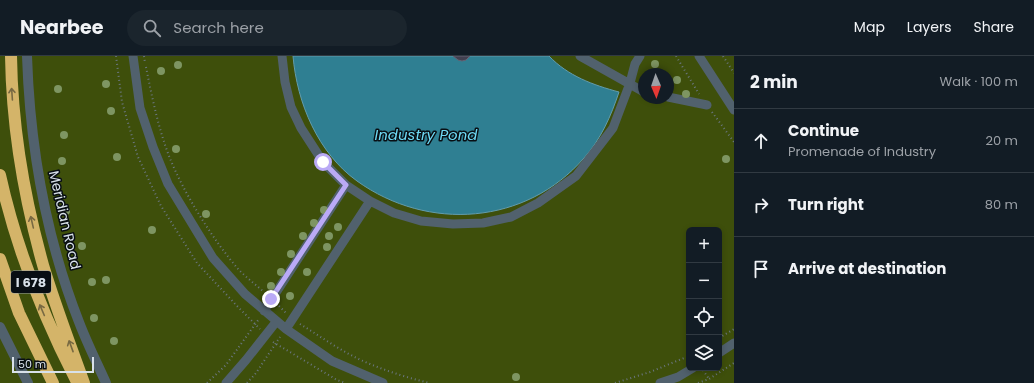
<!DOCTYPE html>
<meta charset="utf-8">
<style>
:root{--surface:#121c25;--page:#1b252d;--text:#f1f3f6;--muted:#9ca1a7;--line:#313a42}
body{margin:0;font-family:Poppins,sans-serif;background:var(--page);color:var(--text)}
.controls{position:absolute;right:12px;bottom:12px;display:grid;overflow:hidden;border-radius:6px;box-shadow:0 2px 6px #0003}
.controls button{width:36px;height:36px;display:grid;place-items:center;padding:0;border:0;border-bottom:1px solid var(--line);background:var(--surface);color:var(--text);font:20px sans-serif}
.compass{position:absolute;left:638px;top:12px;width:36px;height:36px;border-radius:50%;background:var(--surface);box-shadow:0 2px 6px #0003;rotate:178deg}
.scale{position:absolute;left:12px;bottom:10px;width:82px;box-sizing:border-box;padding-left:4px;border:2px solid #d8e1e9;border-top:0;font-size:11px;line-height:14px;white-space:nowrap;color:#d8e1e9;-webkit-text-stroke:3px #080e13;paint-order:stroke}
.stop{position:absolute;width:12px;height:12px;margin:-9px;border:3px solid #baaaf6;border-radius:50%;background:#fff}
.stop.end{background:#baaaf6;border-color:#fff;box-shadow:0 1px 4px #0008}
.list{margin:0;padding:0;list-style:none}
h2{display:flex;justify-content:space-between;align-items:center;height:52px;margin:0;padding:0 16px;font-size:17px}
h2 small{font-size:13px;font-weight:400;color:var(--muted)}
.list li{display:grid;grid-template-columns:26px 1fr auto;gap:12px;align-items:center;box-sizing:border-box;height:64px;padding:0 16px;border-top:1px solid var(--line)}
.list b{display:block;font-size:15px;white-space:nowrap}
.list p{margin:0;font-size:13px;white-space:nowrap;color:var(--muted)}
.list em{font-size:13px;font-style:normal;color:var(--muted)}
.icon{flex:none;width:22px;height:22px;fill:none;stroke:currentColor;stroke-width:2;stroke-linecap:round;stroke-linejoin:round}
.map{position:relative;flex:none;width:734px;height:327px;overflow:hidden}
header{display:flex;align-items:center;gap:24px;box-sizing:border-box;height:56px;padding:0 20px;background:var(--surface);border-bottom:1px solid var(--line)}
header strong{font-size:19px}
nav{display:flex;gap:22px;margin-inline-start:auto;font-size:14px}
.search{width:280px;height:36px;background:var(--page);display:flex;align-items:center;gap:10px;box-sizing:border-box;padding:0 14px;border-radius:22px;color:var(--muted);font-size:15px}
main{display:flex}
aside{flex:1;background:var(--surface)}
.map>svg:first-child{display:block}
.green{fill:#3e4f0b;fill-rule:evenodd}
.water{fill:#2f7f92;stroke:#629cac}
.building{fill:#424050;stroke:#656374}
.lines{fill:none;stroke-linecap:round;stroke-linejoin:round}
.path{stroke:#6b7781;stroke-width:2;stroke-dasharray:1 3;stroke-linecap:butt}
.pedestrian{stroke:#51616d;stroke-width:9}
.minor{stroke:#51616d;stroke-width:10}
.motorway{stroke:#d4b469;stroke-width:12}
.tree{fill:#7e9562}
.oneway{stroke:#786942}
.route{stroke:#baaaf6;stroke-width:5}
.labels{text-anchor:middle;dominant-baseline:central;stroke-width:3;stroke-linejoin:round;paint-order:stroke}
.shield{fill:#080e13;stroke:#9aa2a9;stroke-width:1}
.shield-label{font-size:13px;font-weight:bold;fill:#d8e1e9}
.street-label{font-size:14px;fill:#d8e1e9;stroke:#080e13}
.water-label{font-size:15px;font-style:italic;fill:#6ed9f4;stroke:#080e13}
</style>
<header>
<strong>Nearbee</strong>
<div class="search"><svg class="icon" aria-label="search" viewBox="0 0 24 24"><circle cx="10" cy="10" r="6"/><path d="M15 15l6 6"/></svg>Search here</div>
<nav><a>Map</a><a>Layers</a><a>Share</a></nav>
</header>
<main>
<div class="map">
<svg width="734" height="327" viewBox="0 0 734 327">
<rect width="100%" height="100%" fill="#182631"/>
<path class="green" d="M0 0H734V327H0ZM644 18H668V42H644ZM689 174H719V312H689Z"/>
<path class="water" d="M293 0H549C568 20 593 29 619 36 611 60 601 83 584 102 526 169 428 176 357 125 318 97 297 47 293 0Z"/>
<path class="building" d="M453 0H470L466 4 462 5 458 4Z"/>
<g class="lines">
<path class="path" d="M116 0 122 46 138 101 161 150 197 207 238 251 260 273
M144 0 145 7
M676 0 699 38
M723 0 734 17
M146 11C152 41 158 71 169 100 183 136 213 184 239 214 247 222 256 229 264 236
M712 56 734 86
M279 250 286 257
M300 268C323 282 345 298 370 308 389 316 409 322 429 327
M719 282 734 273
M273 286 337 324 345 327
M703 314 709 323
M207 327 226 309 259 263
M247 327 256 317 280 281
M615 327 650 316 689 300
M698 327 709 323 734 307"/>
<path class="pedestrian" d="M133 0 140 52 153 91 168 128 213 202 245 238 286 273 332 305 383 327
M282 0 285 26 291 51 301 72 323 106 346 129 370 145 394 157 421 165 453 168 483 167 511 161 538 147 576 120 613 72 630 27 635 8 640 0
M580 0 644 36
M699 0 734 54
M668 41 707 49
M264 255 346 129
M286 273 370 145
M719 297 734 287
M226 327 246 304 276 266
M660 327 678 321 693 312"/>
<path class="minor" d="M27 0C30 90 46 182 79 266 87 287 97 307 106 327
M0 271 28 327"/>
<path class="motorway" d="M11 0C12 71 24 141 43 209 55 249 70 288 84 327
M0 119C16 192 43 260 77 326
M0 203 19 257 53 327"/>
</g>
<g class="tree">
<circle cx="655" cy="8" r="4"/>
<circle cx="178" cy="9" r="4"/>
<circle cx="161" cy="15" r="4"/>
<circle cx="677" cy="24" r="4"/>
<circle cx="106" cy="28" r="4"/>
<circle cx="58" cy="33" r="4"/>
<circle cx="686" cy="38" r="4"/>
<circle cx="111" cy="55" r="4"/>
<circle cx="64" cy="79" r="4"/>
<circle cx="176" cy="93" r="4"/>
<circle cx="117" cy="101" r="4"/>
<circle cx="726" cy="103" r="4"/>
<circle cx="62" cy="105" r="4"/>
<circle cx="324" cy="154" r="4"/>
<circle cx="66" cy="155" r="4"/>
<circle cx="206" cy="158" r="4"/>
<circle cx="314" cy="167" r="4"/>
<circle cx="338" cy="171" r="4"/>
<circle cx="152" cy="174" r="4"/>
<circle cx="303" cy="180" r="4"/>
<circle cx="329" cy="180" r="4"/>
<circle cx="82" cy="190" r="4"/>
<circle cx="327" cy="191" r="4"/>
<circle cx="291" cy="198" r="4"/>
<circle cx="281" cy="216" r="4"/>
<circle cx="307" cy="216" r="4"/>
<circle cx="106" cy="224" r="4"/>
<circle cx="92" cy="226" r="4"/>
<circle cx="271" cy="230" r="4"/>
<circle cx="290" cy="240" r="4"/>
<circle cx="94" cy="262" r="4"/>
<circle cx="114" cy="285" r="4"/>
<circle cx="516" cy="321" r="4"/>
</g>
<defs><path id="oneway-shaft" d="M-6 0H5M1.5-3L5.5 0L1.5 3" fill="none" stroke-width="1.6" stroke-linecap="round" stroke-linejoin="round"/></defs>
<g class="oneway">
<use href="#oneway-shaft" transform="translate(12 38) rotate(-94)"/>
<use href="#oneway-shaft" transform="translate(32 166) rotate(-103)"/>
<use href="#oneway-shaft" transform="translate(42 254) rotate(-113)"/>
<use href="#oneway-shaft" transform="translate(71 290) rotate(-110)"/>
</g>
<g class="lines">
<path class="route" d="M271 243 346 129 323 106"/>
</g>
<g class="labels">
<rect class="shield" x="11" y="215" width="40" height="22" rx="3"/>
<g class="shield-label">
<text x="31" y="226">I 678</text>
</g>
<g class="street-label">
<text transform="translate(65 164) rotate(77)">Meridian Road</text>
</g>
<g class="water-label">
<text x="426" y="78">Industry Pond</text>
</g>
</g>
</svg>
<div class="controls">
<button>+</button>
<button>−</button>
<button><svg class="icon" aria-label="locate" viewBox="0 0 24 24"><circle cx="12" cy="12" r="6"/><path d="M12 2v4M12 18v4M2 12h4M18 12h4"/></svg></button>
<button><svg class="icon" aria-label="layers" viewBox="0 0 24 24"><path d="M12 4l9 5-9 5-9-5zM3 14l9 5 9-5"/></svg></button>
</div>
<svg class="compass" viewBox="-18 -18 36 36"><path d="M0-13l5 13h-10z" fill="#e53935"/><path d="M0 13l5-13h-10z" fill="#9ca1a7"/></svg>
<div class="scale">50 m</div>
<div class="stop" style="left:323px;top:106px"></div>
<div class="stop end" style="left:271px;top:243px"></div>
</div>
<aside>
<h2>2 min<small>Walk · 100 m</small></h2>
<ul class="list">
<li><svg class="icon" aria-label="ahead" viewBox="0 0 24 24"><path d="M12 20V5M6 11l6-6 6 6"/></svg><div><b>Continue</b><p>Promenade of Industry</p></div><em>20 m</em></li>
<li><svg class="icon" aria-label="right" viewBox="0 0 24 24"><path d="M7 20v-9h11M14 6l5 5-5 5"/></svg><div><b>Turn right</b></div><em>80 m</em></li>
<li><svg class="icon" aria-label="arrive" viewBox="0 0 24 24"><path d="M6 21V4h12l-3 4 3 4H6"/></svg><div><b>Arrive at destination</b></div></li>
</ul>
</aside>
</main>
